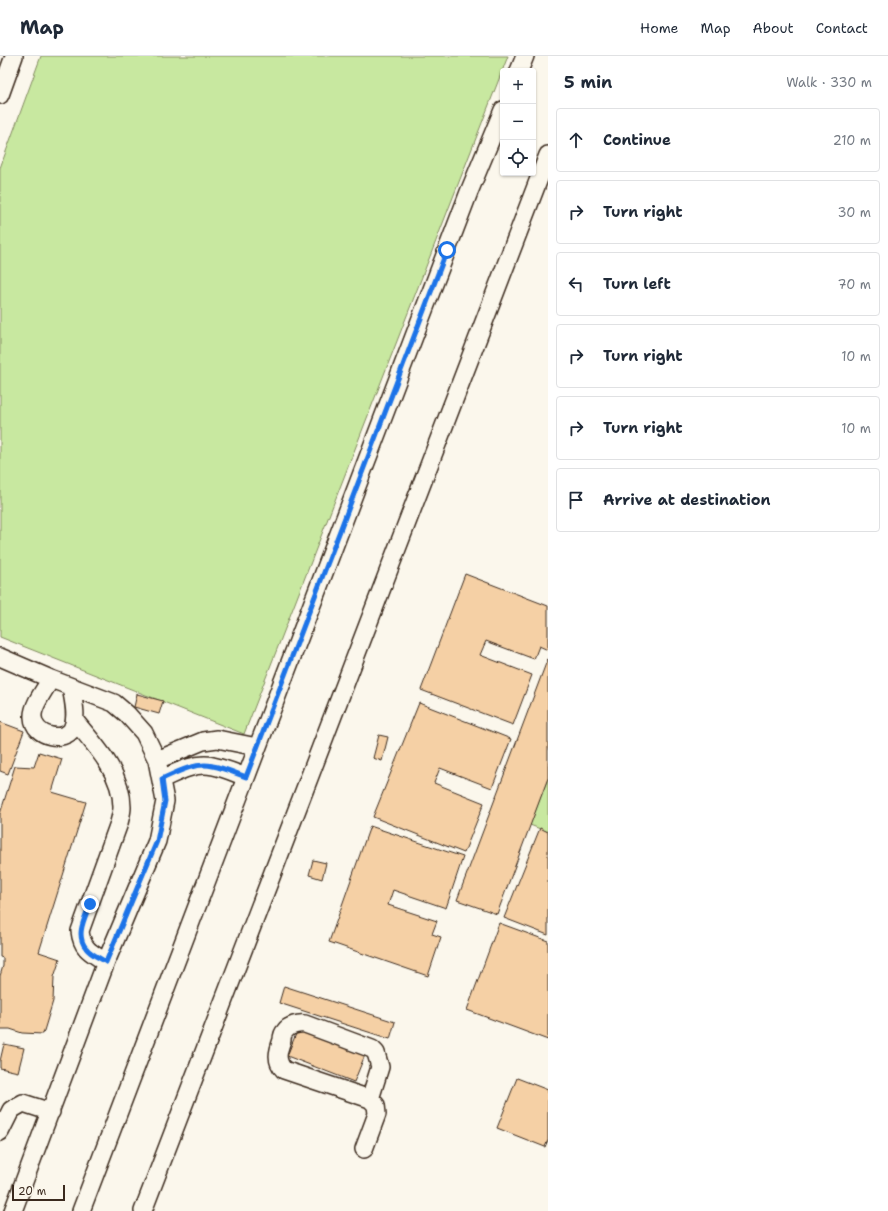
<!DOCTYPE html>
<meta charset="utf-8">
<style>
:root{--surface:#fff;--page:#f6f6f7;--text:#1f2937;--muted:#747a83;--line:#e0e1e3}
body{margin:0;font-family:"Shantell Sans",sans-serif;background:var(--page);color:var(--text)}
.controls{position:absolute;right:12px;top:12px;display:grid;overflow:hidden;border-radius:4px;box-shadow:0 1px 3px #0004}
.controls button{width:36px;height:36px;display:grid;place-items:center;padding:0;border:0;border-bottom:1px solid var(--line);background:var(--surface);color:var(--text);font:20px sans-serif}
.scale{position:absolute;left:12px;bottom:10px;width:53px;box-sizing:border-box;padding-left:4px;border:2px solid #3b2a1e;border-top:0;font-size:11px;line-height:14px;white-space:nowrap;color:#3b2a1e;-webkit-text-stroke:3px #fbf7ec;paint-order:stroke}
.stop{position:absolute;width:12px;height:12px;margin:-9px;border:3px solid #1a73e8;border-radius:50%;background:#fff}
.stop.end{background:#1a73e8;border-color:#fff;box-shadow:0 1px 4px #0008}
.list{margin:0;padding:0;list-style:none}
h2{display:flex;justify-content:space-between;align-items:center;height:52px;margin:0;padding:0 16px;font-size:17px}
h2 small{font-size:13px;font-weight:400;color:var(--muted)}
.list li{display:grid;grid-template-columns:26px 1fr auto;gap:12px;align-items:center;box-sizing:border-box;height:64px;margin:0 8px 8px;padding:0 8px;border:1px solid var(--line);border-radius:4px}
.list b{display:block;font-size:15px;white-space:nowrap}
.list em{font-size:13px;font-style:normal;color:var(--muted)}
.icon{flex:none;width:22px;height:22px;fill:none;stroke:currentColor;stroke-width:2;stroke-linecap:round;stroke-linejoin:round}
.map{position:relative;flex:none;width:548px;height:1155px;overflow:hidden}
header{display:flex;align-items:center;gap:24px;box-sizing:border-box;height:56px;padding:0 20px;background:var(--surface);border-bottom:1px solid var(--line)}
header strong{font-size:19px}
nav{display:flex;gap:22px;margin-inline-start:auto;font-size:14px}
main{display:flex}
aside{flex:1;background:var(--surface)}
.map>svg:first-child{display:block}
.green{fill:#c8e8a0;stroke:#82895f}
.building{fill:#f5d0a5;stroke:#3b2a1e}
.lines{fill:none;stroke-linecap:round;stroke-linejoin:round}
.minor-casing{stroke:#3b2a1e;stroke-width:20}
.minor{stroke:#fbf7ec;stroke-width:17}
.route{stroke:#1a73e8;stroke-width:5}
</style>
<header>
<strong>Map</strong>
<nav><a>Home</a><a>Map</a><a>About</a><a>Contact</a></nav>
</header>
<main>
<div class="map">
<svg width="548" height="1155" viewBox="0 0 548 1155">
<rect width="100%" height="100%" fill="#fbf7ec"/>
<filter id="ink" filterUnits="userSpaceOnUse"><feTurbulence type="fractalNoise" baseFrequency=".025" numOctaves="2"/><feDisplacementMap in="SourceGraphic" scale="8" xChannelSelector="R" yChannelSelector="G"/><feConvolveMatrix kernelMatrix="1 2 1 2 8 2 1 2 1" color-interpolation-filters="sRGB"/></filter>
<g filter="url(#ink)">
<path class="green" d="M41 0H508L244 678 0 581V112Z
M548 722V776L530 769Z"/>
<path class="building" d="M465 518 548 550V594L539 590 534 603 486 585 480 599 532 619 513 669 421 634Z
M548 602V722L497 858 457 844Z
M137 638 163 645 159 658 134 651Z
M419 647 511 683 492 732 440 712 434 727 484 747 464 797 373 761Z
M0 666 24 675 8 718 0 715Z
M379 679 388 681 382 705 373 702Z
M39 696 62 703 52 736 86 746 39 896 60 903 54 921 53 945 43 978 22 977 10 973H0V920L3 910V902L0 901V758L15 710 34 711Z
M370 770 463 801 446 852 393 834 388 849 437 865 432 878 441 881 428 920 329 886Z
M540 772 548 776V879L504 862Z
M313 804 326 807 322 823 309 819Z
M499 867 548 885V984L467 954Z
M284 930 395 966 390 983 279 947Z
M298 973 365 999 354 1026 287 1000Z
M4 988 24 992 18 1016 0 1012V1005Z
M517 1022 548 1034V1084L545 1091 497 1072Z"/>
<g class="lines">
<g class="minor-casing">
<path id="minor" d="M519 15 525 0
M0 39 14 0
M0 601 51 623 114 647 127 658 144 677 157 704 165 745 157 785 106 906 13 1155
M51 623C45 633 32 650 33 661 34 682 65 686 72 673 78 661 73 643 71 631
M75 665C95 689 122 717 122 751 122 757 120 762 119 767L80 875C82 894 92 897 106 906
M157 704 203 685 217 683 257 691
M162 723C177 716 195 706 213 710 224 712 235 717 246 721
M0 1076 11 1054 23 1047 51 1056
M364 1093 377 1058 376 1049 370 1043 284 1014C275 1005 278 995 282 984 282 981 283 977 285 975 289 969 299 967 305 968L372 993 376 997 380 1011 370 1043
M81 1155 469 136 503 54
M143 1155 548 99"/>
</g>
<use href="#minor" class="minor"/>
</g>
</g>
<g class="lines" filter="url(#ink)">
<path class="route" d="M90 848C85 862 75 879 86 892 90 898 100 902 106 906L157 785 165 745 162 723C177 716 195 706 213 710 224 712 235 717 246 721L447 194"/>
</g>
</svg>
<div class="controls">
<button>+</button>
<button>−</button>
<button><svg class="icon" aria-label="locate" viewBox="0 0 24 24"><circle cx="12" cy="12" r="6"/><path d="M12 2v4M12 18v4M2 12h4M18 12h4"/></svg></button>
</div>
<div class="scale">20 m</div>
<div class="stop" style="left:447px;top:194px"></div>
<div class="stop end" style="left:90px;top:848px"></div>
</div>
<aside>
<h2>5 min<small>Walk · 330 m</small></h2>
<ul class="list">
<li><svg class="icon" aria-label="ahead" viewBox="0 0 24 24"><path d="M12 20V5M6 11l6-6 6 6"/></svg><div><b>Continue</b></div><em>210 m</em></li>
<li><svg class="icon" aria-label="right" viewBox="0 0 24 24"><path d="M7 20v-9h11M14 6l5 5-5 5"/></svg><div><b>Turn right</b></div><em>30 m</em></li>
<li><svg class="icon" aria-label="left" viewBox="0 0 24 24"><path d="M17 20v-9H6M10 6l-5 5 5 5"/></svg><div><b>Turn left</b></div><em>70 m</em></li>
<li><svg class="icon" aria-label="right" viewBox="0 0 24 24"><path d="M7 20v-9h11M14 6l5 5-5 5"/></svg><div><b>Turn right</b></div><em>10 m</em></li>
<li><svg class="icon" aria-label="right" viewBox="0 0 24 24"><path d="M7 20v-9h11M14 6l5 5-5 5"/></svg><div><b>Turn right</b></div><em>10 m</em></li>
<li><svg class="icon" aria-label="arrive" viewBox="0 0 24 24"><path d="M6 21V4h12l-3 4 3 4H6"/></svg><div><b>Arrive at destination</b></div></li>
</ul>
</aside>
</main>
